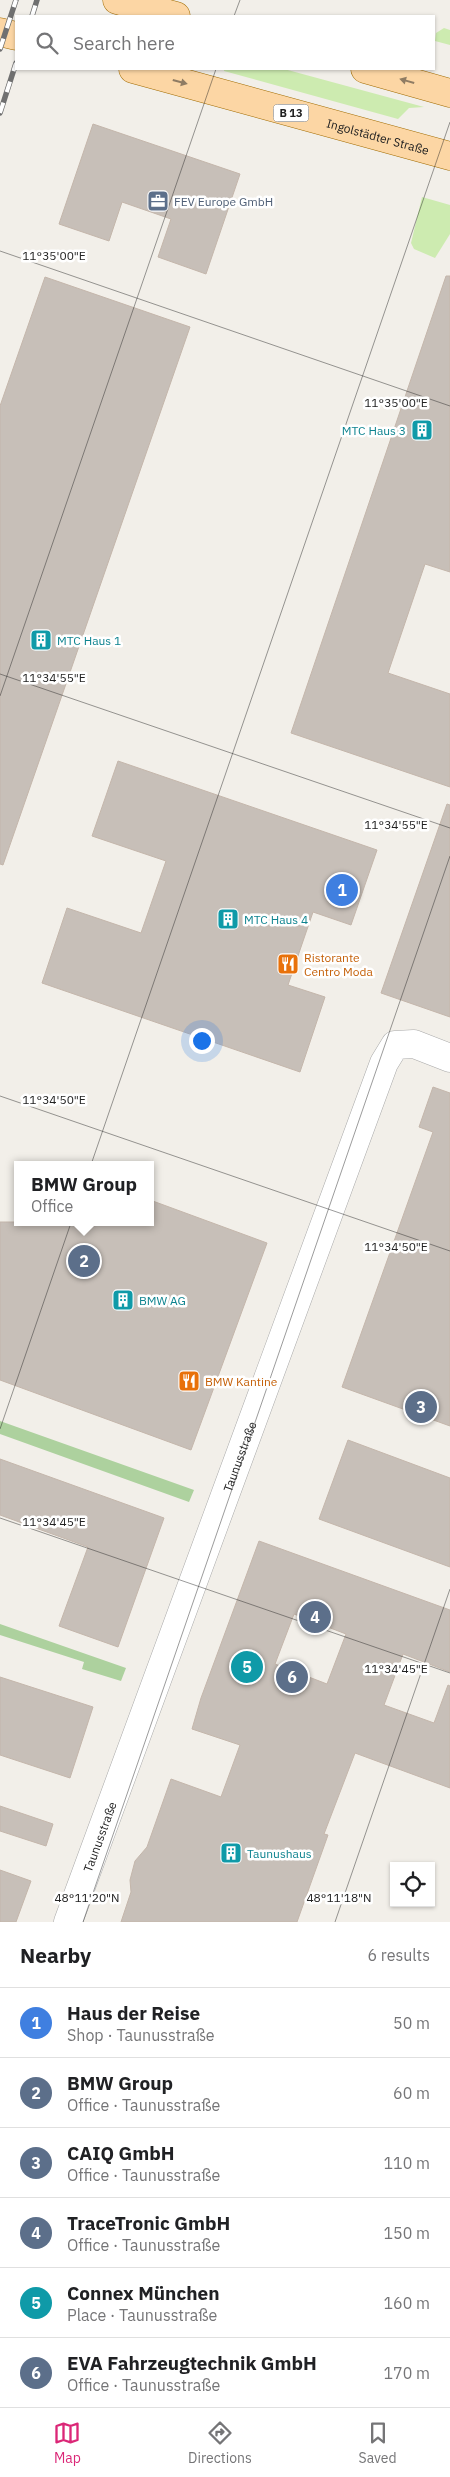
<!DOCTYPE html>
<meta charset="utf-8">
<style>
:root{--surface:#fff;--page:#f2f2f2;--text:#202124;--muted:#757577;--line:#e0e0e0;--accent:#db2777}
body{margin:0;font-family:"IBM Plex Sans",sans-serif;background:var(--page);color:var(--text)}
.controls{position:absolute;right:15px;bottom:15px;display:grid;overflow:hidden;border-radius:0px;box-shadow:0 1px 4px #0004}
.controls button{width:45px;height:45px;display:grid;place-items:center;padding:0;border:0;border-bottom:1px solid var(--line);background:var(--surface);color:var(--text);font:25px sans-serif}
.you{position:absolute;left:201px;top:1040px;width:18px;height:18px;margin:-12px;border:4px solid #fff;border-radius:50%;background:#1a73e8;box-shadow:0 0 0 8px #1a73e833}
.badge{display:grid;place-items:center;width:32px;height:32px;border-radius:50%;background:var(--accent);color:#fff;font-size:16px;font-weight:700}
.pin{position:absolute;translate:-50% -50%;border:2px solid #fff;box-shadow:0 1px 5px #0006}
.popup{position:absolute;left:14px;top:1161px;width:140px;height:65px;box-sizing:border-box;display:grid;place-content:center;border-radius:0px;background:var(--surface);filter:drop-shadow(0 1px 4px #0005);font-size:16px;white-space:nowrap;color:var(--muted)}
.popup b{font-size:19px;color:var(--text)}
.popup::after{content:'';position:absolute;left:50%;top:100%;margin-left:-10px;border:10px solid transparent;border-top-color:var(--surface)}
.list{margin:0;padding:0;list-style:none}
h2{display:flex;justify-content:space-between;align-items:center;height:65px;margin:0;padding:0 20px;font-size:21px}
h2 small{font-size:16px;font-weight:400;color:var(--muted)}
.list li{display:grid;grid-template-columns:32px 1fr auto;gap:15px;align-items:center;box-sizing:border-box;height:70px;padding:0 20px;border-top:1px solid var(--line)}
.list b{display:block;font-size:19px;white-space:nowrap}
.list p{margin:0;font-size:16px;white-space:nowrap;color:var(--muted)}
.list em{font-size:16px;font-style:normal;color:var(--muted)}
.icon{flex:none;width:28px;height:28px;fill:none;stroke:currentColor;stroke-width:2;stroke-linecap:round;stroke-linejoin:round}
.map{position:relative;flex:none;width:450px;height:1922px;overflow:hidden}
.search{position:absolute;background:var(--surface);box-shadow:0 1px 4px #0004;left:15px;right:15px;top:15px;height:55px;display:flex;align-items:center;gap:12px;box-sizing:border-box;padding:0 18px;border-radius:0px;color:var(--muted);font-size:19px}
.sheet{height:485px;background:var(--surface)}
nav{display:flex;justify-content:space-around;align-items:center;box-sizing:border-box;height:70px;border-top:1px solid var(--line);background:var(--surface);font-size:14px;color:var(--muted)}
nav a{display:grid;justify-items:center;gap:2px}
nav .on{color:var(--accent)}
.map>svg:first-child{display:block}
.grass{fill:#cdebb0}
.forest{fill:#add19e}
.building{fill:#c7bfb8;stroke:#c4b6ab;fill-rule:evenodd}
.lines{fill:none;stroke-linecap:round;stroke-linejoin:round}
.street-casing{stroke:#a9a9a9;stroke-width:29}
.primary-casing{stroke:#a06b00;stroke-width:29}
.street{stroke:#fff;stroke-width:28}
.primary{stroke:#fcd6a4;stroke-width:28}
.rail-casing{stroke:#707070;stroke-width:5.5}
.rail{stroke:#fff;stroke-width:4;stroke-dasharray:11;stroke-linecap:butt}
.oneway{fill:#8f7c63}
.ticks{fill:none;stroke:#222;stroke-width:1;stroke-opacity:0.45}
.labels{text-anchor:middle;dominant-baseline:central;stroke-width:5;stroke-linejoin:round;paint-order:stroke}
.shield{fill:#fff;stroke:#646464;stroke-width:1}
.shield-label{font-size:11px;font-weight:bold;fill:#222}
.street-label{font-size:12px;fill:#222;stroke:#fff}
.service-label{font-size:12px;fill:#4e5e75;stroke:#fff;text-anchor:start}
.culture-label{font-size:12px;fill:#0d838f;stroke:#fff;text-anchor:start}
.food-label{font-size:12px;fill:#c56008;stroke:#fff;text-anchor:start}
.ticks-label{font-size:12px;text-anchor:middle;fill:#222;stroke:#fff;stroke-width:5;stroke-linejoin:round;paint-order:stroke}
</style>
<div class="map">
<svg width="450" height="1922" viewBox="0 0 450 1922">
<rect width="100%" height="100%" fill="#f2efe9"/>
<path class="grass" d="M444 28 450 30V45L435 41 436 33Z
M224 69H284L424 107 409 108 398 119 224 71Z
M422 197 450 205V234L435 258 414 249 411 243Z"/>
<path class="forest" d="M0 1421 194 1490 189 1502 0 1434Z
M0 1624 126 1668 121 1681 82 1669 84 1662 0 1635Z"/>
<path class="building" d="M93 124 240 174 206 274 158 257 171 219 122 202 109 241 59 224Z
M446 276H450V572L425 564 388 673 450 694V787L291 733Z
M45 277 190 327 3 865 0 864V406Z
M118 761 377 850 351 925 313 912 288 985 325 997 300 1072 42 983 67 908 141 933 166 861 92 836Z
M447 804 450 805V1017L381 993Z
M433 1087 450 1093V1426L342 1387 433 1132 419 1127Z
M150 1200 267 1243 191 1450 0 1380V1222H150Z
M348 1440 450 1478V1567L319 1519Z
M0 1459 164 1518 118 1647 59 1626 88 1547 0 1515Z
M259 1541 450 1610V1672L403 1654 384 1705 434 1723 448 1685 450 1686V1788L355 1753 324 1834 328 1835 297 1922H121L131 1892 130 1880 135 1861 147 1847 171 1779 221 1797 240 1745 192 1729 201 1698ZM294 1614 346 1634 327 1684 275 1664Z
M0 1677 93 1707 70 1778 0 1755Z
M0 1806 53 1824 46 1846 0 1831Z
M0 1870 31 1881 16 1922H0Z"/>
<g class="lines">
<g class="street-casing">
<g id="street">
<path id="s1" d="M68 1922 384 1063 395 1045 414 1044 450 1058"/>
</g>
</g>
<g class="primary-casing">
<g id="primary">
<path d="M117 0 176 16"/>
<path d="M0 32 16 36"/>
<path id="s2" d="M133 69 450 156"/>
<path d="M365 69 450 93"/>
</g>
</g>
<use href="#street" class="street"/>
<use href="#primary" class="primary"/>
<g class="rail-casing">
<path id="rail" d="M32 16 37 0
M0 49 16 0
M0 113 16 63"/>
</g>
<use href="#rail" class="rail"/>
</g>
<defs><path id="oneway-solid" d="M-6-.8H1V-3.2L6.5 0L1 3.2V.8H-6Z" transform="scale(1.25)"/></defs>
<g class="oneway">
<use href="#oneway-solid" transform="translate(407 81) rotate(-164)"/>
<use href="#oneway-solid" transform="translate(180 82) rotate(15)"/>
</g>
<path class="ticks" d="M234 16 240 0M0 251 450 406M0 674 450 828M0 696 216 69M0 1096 450 1251M0 1429 450 122M0 1518 450 1673M83 1922 450 856M335 1922 450 1589"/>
<defs>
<g id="office-square" transform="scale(1.125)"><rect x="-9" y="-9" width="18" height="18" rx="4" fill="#5c6f8a" stroke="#fff"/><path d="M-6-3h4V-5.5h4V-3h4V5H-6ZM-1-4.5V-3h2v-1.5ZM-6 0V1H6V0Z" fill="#fff"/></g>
<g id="building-square" transform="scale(1.125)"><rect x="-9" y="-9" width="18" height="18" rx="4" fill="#0f9aa8" stroke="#fff"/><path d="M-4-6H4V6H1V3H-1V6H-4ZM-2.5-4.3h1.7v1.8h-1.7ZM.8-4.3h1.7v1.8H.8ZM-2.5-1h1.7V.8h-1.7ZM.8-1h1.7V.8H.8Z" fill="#fff"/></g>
<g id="restaurant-square" transform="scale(1.125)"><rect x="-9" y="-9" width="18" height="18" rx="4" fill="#e8710a" stroke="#fff"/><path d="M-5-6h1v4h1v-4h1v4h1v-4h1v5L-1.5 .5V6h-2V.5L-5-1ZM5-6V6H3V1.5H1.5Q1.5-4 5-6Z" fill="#fff"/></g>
</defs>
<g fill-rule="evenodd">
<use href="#office-square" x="158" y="201"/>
<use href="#building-square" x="422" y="430"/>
<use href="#building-square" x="41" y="640"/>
<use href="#building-square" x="228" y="919"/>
<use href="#restaurant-square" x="288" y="964"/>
<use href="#building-square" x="123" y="1300"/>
<use href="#restaurant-square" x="189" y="1381"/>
<use href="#building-square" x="231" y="1853"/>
</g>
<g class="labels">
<rect class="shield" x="273.5" y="104.5" width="35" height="17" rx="4"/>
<g class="shield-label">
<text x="291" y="113">B 13</text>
</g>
<g class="street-label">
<text stroke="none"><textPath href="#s2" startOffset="254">Ingolstädter Straße</textPath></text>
<text stroke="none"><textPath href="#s1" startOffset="496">Taunusstraße</textPath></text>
<text stroke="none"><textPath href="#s1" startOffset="91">Taunusstraße</textPath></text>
</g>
<g class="service-label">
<text x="174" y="201">FEV Europe GmbH</text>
</g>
<g class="culture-label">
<text x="406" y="430" text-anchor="end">MTC Haus 3</text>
<text x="57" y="640">MTC Haus 1</text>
<text x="244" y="919">MTC Haus 4</text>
<text x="139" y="1300">BMW AG</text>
<text x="247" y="1853">Taunushaus</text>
</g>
<g class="food-label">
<text x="304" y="957">Ristorante<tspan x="304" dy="14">Centro Moda</tspan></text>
<text x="205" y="1381">BMW Kantine</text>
</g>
</g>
<g class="ticks-label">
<text x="54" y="260">11°35'00"E</text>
<text x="396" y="407">11°35'00"E</text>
<text x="54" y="682">11°34'55"E</text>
<text x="396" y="829">11°34'55"E</text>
<text x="54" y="1104">11°34'50"E</text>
<text x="396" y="1251">11°34'50"E</text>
<text x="54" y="1526">11°34'45"E</text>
<text x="396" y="1673">11°34'45"E</text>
<text x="87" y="1902">48°11'20"N</text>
<text x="339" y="1902">48°11'18"N</text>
</g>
</svg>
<div class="controls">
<button><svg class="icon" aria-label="locate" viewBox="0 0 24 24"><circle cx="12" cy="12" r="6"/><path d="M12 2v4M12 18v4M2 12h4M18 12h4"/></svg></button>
</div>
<div class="you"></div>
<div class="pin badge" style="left:342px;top:890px;background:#3f7fe0">1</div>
<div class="pin badge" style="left:84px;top:1261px;background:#5c6f8a">2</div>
<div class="popup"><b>BMW Group</b>Office</div>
<div class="pin badge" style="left:421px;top:1407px;background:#5c6f8a">3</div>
<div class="pin badge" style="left:315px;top:1617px;background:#5c6f8a">4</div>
<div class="pin badge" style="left:247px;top:1667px;background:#0f9aa8">5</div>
<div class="pin badge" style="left:292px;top:1677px;background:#5c6f8a">6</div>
<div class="search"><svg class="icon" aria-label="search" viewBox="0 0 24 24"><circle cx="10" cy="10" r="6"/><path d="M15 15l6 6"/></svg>Search here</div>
</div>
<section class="sheet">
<h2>Nearby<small>6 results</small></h2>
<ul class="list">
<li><span class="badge" style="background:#3f7fe0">1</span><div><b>Haus der Reise</b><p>Shop · Taunusstraße</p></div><em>50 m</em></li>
<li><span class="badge" style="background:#5c6f8a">2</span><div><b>BMW Group</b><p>Office · Taunusstraße</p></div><em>60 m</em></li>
<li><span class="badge" style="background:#5c6f8a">3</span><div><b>CAIQ GmbH</b><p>Office · Taunusstraße</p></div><em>110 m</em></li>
<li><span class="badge" style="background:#5c6f8a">4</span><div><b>TraceTronic GmbH</b><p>Office · Taunusstraße</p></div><em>150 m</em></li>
<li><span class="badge" style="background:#0f9aa8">5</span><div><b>Connex München</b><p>Place · Taunusstraße</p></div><em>160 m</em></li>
<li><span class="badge" style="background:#5c6f8a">6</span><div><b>EVA Fahrzeugtechnik GmbH</b><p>Office · Taunusstraße</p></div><em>170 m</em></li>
</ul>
</section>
<nav>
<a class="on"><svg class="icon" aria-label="map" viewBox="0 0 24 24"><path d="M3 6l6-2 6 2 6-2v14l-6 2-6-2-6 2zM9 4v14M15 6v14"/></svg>Map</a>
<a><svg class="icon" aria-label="directions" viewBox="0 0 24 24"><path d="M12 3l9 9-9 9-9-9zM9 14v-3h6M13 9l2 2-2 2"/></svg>Directions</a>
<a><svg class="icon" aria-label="saved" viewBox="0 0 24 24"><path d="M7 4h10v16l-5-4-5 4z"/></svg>Saved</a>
</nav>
